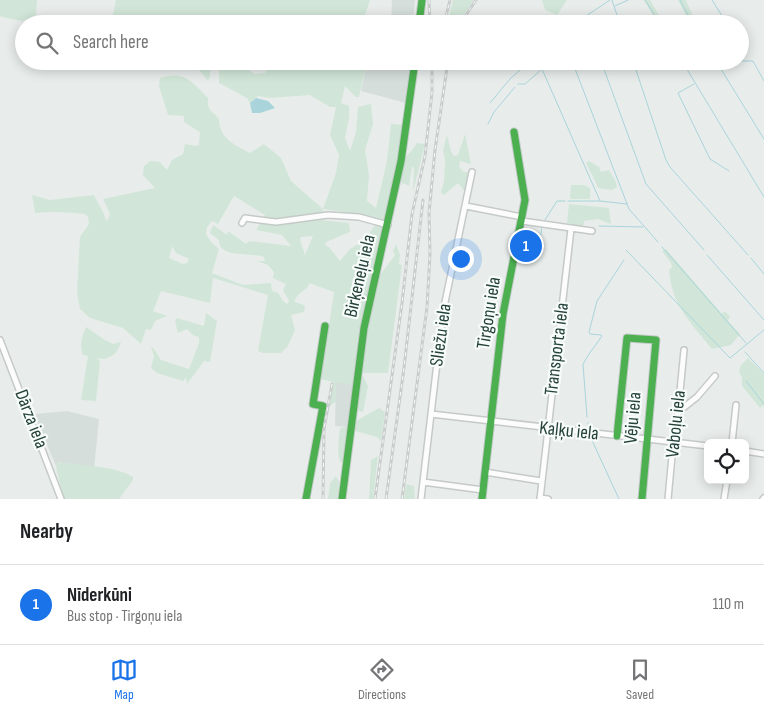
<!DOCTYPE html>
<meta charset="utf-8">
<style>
:root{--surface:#fff;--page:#f6f6f6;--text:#202124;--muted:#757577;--line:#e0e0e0;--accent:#1a73e8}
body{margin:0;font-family:"Sofia Sans Condensed",sans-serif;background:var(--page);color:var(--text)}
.controls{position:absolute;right:15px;bottom:15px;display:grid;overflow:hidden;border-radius:8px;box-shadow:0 2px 12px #0003}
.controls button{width:45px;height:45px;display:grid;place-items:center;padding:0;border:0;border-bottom:1px solid var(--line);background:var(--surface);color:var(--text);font:25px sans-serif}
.you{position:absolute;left:460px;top:258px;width:18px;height:18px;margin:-12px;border:4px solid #fff;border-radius:50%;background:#1a73e8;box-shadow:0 0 0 8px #1a73e833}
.badge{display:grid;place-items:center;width:32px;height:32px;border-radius:50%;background:var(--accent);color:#fff;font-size:16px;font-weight:700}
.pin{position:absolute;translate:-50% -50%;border:2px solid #fff;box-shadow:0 1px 5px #0006}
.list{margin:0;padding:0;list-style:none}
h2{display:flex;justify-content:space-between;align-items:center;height:65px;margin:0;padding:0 20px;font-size:21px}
h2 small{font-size:16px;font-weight:400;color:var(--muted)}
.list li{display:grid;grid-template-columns:32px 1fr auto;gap:15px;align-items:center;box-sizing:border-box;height:80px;padding:0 20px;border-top:1px solid var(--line)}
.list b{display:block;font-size:19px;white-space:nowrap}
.list p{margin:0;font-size:16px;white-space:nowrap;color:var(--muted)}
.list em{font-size:16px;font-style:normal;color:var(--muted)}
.icon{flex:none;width:28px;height:28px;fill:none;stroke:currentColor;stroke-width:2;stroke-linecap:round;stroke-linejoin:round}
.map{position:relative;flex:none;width:764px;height:499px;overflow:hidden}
.search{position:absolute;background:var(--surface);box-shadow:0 2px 12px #0003;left:15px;right:15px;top:15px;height:55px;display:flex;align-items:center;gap:12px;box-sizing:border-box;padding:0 18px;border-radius:28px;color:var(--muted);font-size:19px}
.sheet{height:145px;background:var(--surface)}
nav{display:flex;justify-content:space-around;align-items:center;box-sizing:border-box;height:70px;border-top:1px solid var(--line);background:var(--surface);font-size:14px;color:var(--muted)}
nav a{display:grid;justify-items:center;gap:2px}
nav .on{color:var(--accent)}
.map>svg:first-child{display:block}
.built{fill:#d6dedb}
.green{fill:#d1e6d8;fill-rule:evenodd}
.water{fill:#a9d4db}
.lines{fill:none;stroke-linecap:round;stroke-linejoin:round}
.stream{stroke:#a9d4db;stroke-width:1}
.street-casing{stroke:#c5cac8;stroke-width:8}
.fast-casing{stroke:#c3cbc8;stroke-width:9}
.street{stroke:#fcfcfc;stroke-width:5}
.fast{stroke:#4caf50;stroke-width:7}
.rail-casing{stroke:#c9cdcc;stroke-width:3}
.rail{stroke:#f7fbf9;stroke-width:1;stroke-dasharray:4;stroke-linecap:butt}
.labels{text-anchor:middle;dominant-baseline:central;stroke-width:4.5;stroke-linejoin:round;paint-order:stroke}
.street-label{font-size:19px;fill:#24423a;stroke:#f7fbf9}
</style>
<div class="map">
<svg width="764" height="499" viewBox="0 0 764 499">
<rect width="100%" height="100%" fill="#e8edeb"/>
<path class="built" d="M392 0H415L413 24H391Z
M367 61H410L406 103 361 91Z
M336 382 353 384 348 427 335 426Z
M67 411 99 419 94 469 58 462 56 466 34 414Z"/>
<path class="green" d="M0 0H37L36 15 22 21 2 17 0 16Z
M116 0H370L362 24H281L276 15 245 17 239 24H162L161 22 156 24H116V16L113 15Z
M453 0H474L457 24H447Z
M542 0H567L557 15 545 10Z
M644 0H650L664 24H658Z
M678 0H686L696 24H690Z
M197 61H211L210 76 208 81 200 71Z
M219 61H234L255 74 265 73 270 61H367L359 97H356L345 86 341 103 349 106V118L345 138 350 151 356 132 358 107 371 104 373 124 365 150 369 175 367 201 376 208 387 161 391 124 404 125 386 222 359 214 323 209 321 220 349 223 350 232 326 242 325 245 329 247 340 261 350 249 365 240 377 222 385 227 371 288 365 304H367L358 359 355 366 356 367 353 384 336 383V401L329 407 333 382 321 379 334 292 309 283 308 287 298 295 294 301 305 306 304 312 291 315 295 330 288 346 281 353H263L258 351 268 295 213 278 210 303 161 291 153 311 167 316 155 321 151 330 146 329 141 344 123 328 90 318 80 309 77 293 80 237 89 224 88 217 85 214C68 212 52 211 35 213L32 195 50 200 94 195C98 205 104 210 106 221L108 219 110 214 103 199 155 188 143 175 144 166 150 161 160 162 167 170 172 160 183 154 185 144 196 146 199 145 200 132 184 122V116L168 115 159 86 160 78C185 70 192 82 208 98 207 112 212 110 219 119 219 138 235 145 250 153L264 144 281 158 291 181 323 209 336 173 339 155 330 135 336 107H330L310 95 270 98 258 96 250 103 247 98 219 83ZM234 196 265 215 256 230 282 235 291 246 249 241 246 244 228 231 227 235 213 225 210 233 219 240C218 259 252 252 264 257L265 261H257L268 265 274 272 273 278 286 284 283 290 289 301 287 304 284 302 278 293 272 291 271 283 243 285 212 273 219 249 211 242 206 234 207 227 212 221 218 224ZM313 236 305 255 300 240 301 237ZM173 244V248L176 253 189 259 187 263 183 264 169 258Z
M465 134 471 164 460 161 459 167 464 172H468L466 193 458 183 444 195 441 192 444 182 445 160 443 150 447 135 451 151 454 156 458 155Z
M417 143 425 144 413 192 414 168 412 166 409 186 400 182 406 157 413 149Z
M589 161 599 167 601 172 609 170 616 182 617 187 612 190 598 188C595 179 590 172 586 163Z
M571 185H584L590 188V199H570Z
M569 204 609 208 611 224 598 219 584 221 583 227 567 223Z
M396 244 400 255 399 264 402 265 388 373H363L361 372 377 279 395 255 393 251Z
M666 249 722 314 724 311 730 316 728 321 740 334 731 345 712 349C691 323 672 306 669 270L672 267 671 263 662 251Z
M206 313 217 321 210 362 204 361 187 384 186 377 183 381 157 373 151 368 154 356 151 347 154 349 161 360 189 369 199 343V337L193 335 187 329 178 333 175 321 177 318 204 326Z
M86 327C96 333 103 340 113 344L121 342C118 354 109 361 96 358L100 361 96 401 81 400 88 356 83 355C79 346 82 336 86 327Z
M748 358 764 374V405L760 408 742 386V378L739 371 741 365Z
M363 376 368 386 363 412 356 410 360 378Z
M379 408 385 412 381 441 377 437 352 430 356 421Z
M344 427H348L343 461 341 463C336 454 339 439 340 428Z
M378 456 373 499H369L371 460Z
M58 462C80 466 114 465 133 477V480L119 499H63L56 466Z
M336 476 339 482 338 499H328L330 483Z
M406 484 414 486 415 499H404Z"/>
<path class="water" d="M256 98 268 101 275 108 260 113H252L250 103Z"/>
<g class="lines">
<path class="stream" d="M612 0 620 24
M645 0 660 24
M680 0 693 24
M712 0 724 19
M615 6 628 0
M574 24 610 0
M572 61 629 209 658 242
M601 61 646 184 704 250
M633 61 666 160 670 167 748 255
M682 61 764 197
M716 61 764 139
M740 61H753L764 81
M518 84H525L542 69 600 201
M694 84 678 93 710 159 729 171
M490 103 510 79 530 61
M488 124 494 112 515 87
M568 201H600L627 204
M545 220 557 201H565
M599 226 643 227
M662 247 746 343
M536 250 539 247 542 226
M626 250 730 358 764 330
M707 255 764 320
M751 258 764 274
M745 352 764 373
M746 381 764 404
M587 417 583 364 589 354 602 336 601 335 590 334 589 332 597 301 624 260
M588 423V426
M590 436 619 499"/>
<g class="street-casing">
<path id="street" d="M466 206 522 217
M522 221 592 231
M242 223 245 218 276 222 328 215 359 217 388 225
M0 340 61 499
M678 412 697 397 715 376
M431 414 708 446
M732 443 736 405
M745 451 764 454
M485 472 541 481
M423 482 483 490
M540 498 548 499
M421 499 443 312 472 172
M540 499 571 229
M668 499 675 424 678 412 684 350
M724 499 727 480
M763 499 764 498"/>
</g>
<g class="fast-casing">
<path id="fast" d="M419 24 422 0
M617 436 627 338 656 340 642 499
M306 499 323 406 313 404 325 326
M342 499 364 328 401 161 415 61
M482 499 503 314 525 200 514 132"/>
</g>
<use href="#street" class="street"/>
<use href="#fast" class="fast"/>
<g class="rail-casing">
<path id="rail" d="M429 0 430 24
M444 24 450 0
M460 24 476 0
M323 499 324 429 332 384
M375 499 402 303 412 214 425 156 432 92V61
M386 499 404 368 423 200
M402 499 427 307 430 254 429 213 435 150 448 61"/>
</g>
<use href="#rail" class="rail"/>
</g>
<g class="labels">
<g class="street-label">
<text transform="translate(360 276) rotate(-77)">Birķeneļu iela</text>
<text transform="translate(489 313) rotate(-81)">Tirgoņu iela</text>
<text transform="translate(441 335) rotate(-82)">Sliežu iela</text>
<text transform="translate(557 349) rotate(-83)">Transporta iela</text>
<text transform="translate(633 418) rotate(-85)">Vēju iela</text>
<text transform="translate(31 419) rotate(69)">Dārza iela</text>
<text transform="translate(676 424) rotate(-84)">Vaboļu iela</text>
<text transform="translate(569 431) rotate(6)">Kaļķu iela</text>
</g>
</g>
</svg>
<div class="controls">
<button><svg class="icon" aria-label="locate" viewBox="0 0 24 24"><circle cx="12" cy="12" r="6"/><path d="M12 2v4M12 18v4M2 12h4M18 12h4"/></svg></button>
</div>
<div class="you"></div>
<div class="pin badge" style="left:526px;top:246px">1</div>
<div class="search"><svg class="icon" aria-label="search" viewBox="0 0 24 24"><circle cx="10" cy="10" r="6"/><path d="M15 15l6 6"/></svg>Search here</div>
</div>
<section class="sheet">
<h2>Nearby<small></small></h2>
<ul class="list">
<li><span class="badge">1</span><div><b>Nīderkūni</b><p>Bus stop · Tirgoņu iela</p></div><em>110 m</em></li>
</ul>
</section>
<nav>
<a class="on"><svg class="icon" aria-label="map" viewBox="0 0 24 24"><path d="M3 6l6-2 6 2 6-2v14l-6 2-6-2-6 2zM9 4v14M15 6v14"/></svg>Map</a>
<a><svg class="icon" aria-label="directions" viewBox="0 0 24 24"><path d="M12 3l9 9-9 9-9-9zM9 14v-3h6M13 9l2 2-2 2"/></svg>Directions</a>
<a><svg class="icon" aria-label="saved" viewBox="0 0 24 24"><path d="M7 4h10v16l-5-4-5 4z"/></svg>Saved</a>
</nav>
